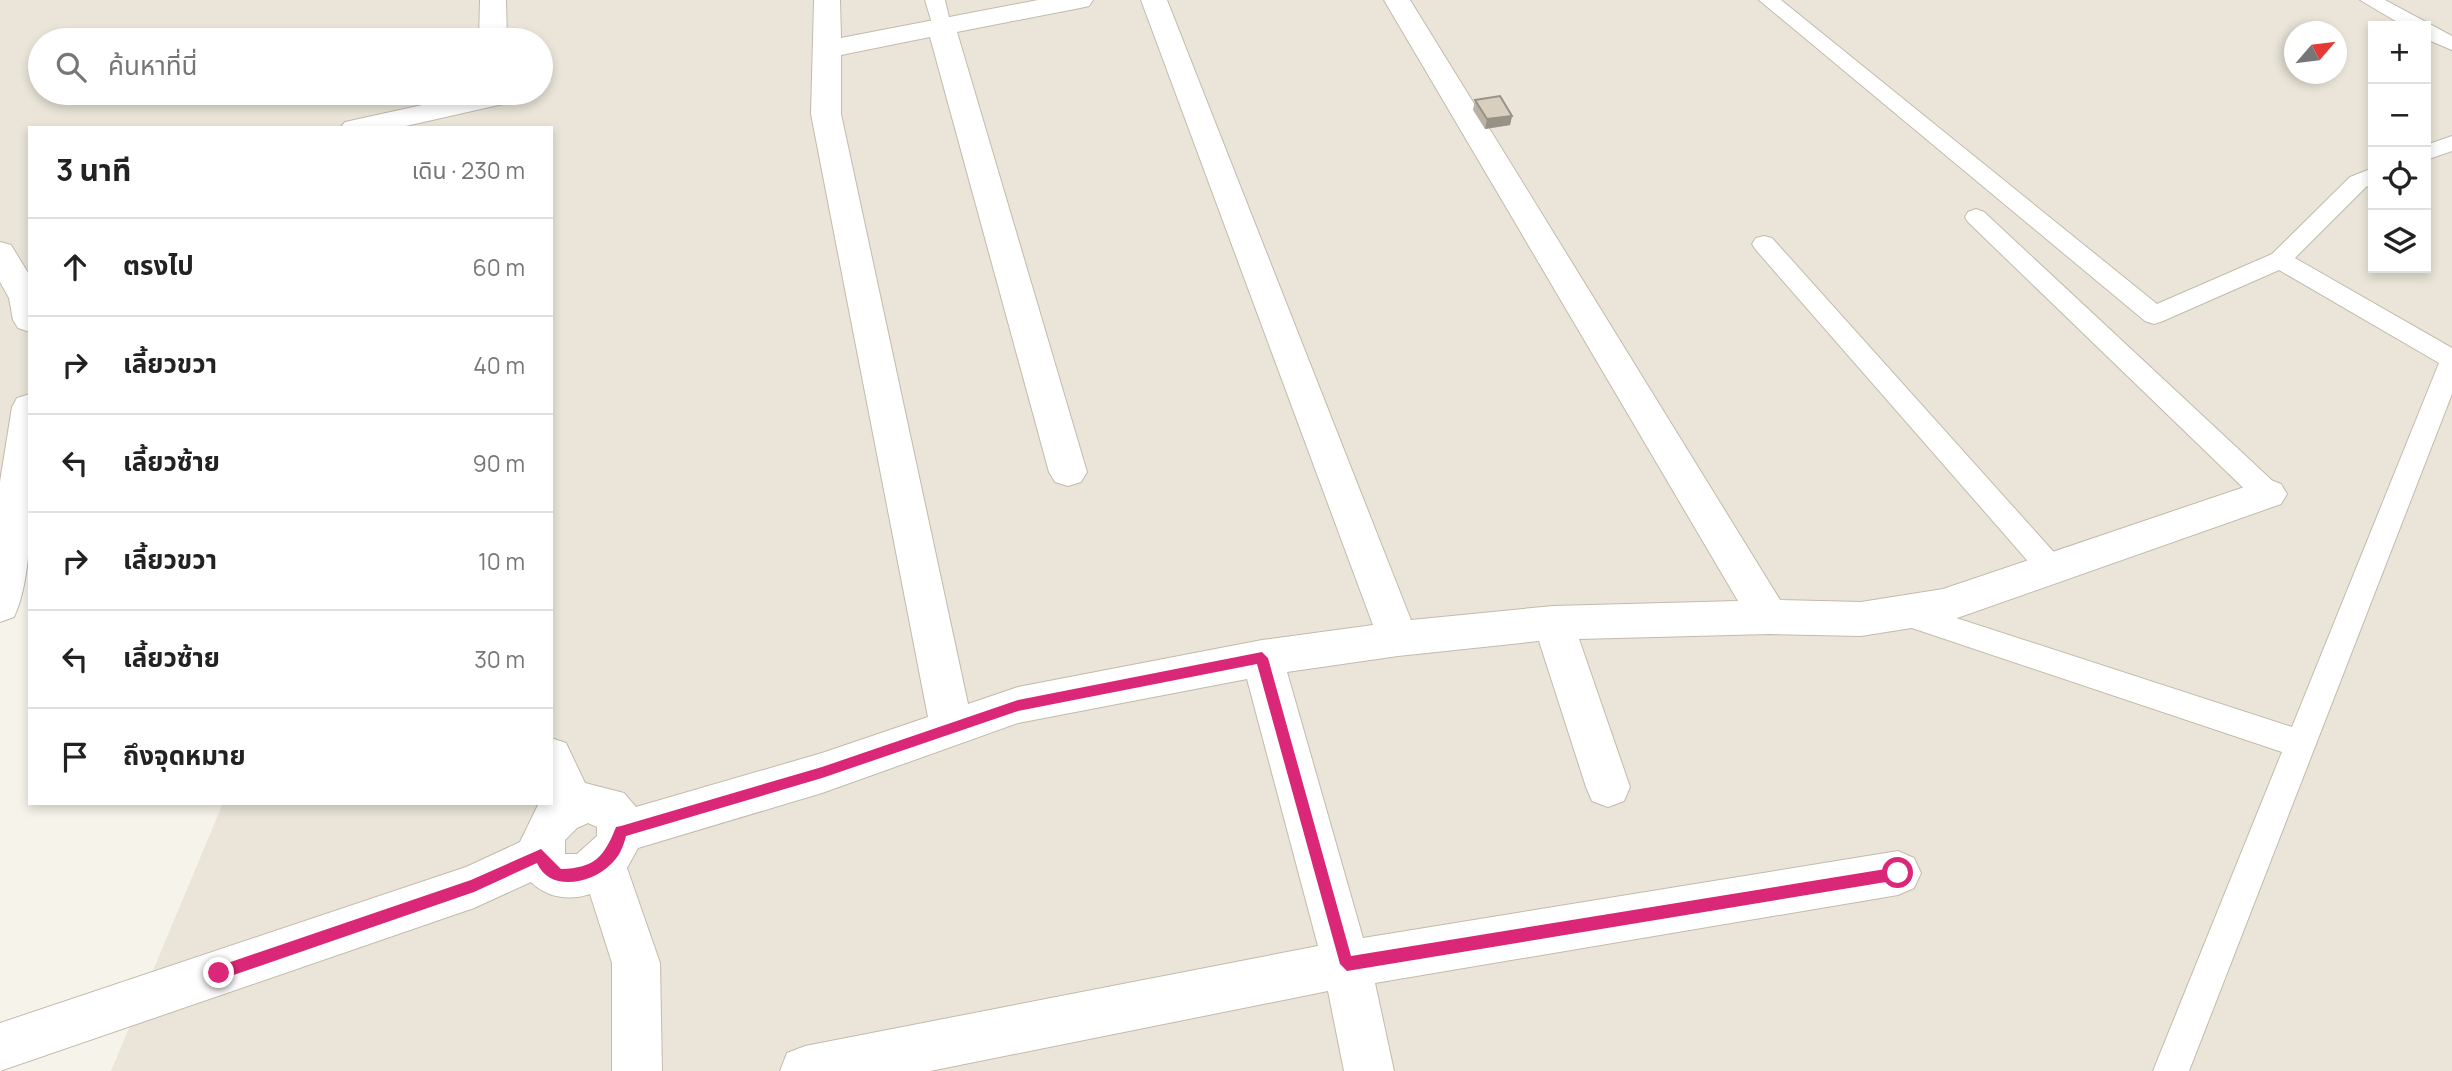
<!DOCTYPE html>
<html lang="th">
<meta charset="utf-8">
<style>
:root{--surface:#fff;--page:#f6f6f6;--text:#222;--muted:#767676;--line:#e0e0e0}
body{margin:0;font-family:Manrope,"Noto Sans Thai",sans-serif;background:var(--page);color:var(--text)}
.controls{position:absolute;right:21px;top:21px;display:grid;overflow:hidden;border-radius:0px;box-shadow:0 4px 10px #0003}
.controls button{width:63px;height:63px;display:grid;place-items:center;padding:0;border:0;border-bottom:2px solid var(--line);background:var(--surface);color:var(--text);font:35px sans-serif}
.compass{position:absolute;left:2284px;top:21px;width:63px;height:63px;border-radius:50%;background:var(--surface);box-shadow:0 4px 10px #0003;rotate:62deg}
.stop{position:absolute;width:21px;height:21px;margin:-16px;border:5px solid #db2777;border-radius:50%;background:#fff}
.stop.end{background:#db2777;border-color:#fff;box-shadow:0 2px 7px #0008}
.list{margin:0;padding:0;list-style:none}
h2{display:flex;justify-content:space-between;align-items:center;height:91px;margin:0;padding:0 28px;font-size:30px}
h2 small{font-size:23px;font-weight:400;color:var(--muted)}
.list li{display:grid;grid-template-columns:46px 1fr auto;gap:21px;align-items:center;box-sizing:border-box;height:98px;padding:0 28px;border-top:2px solid var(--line)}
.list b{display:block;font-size:26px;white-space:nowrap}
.list em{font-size:23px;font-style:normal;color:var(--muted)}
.icon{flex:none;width:38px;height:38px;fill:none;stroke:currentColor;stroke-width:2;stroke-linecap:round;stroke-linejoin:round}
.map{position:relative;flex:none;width:2452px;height:1071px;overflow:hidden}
.search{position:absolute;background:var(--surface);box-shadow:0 4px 10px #0003;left:28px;top:28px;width:525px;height:77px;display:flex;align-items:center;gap:18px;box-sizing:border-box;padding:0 24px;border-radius:38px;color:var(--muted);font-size:26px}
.panel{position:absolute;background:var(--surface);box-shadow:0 4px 10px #0003;left:28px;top:126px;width:525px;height:679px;border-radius:0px}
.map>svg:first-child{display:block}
.residential{fill:#eae5d8;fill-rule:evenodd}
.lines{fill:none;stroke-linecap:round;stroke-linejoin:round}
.service-casing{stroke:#c2bbac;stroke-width:2}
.minor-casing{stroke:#c2bbac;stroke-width:2}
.service{fill:#fff;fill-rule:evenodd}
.minor{fill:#fff;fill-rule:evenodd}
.wall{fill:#bab2a4}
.shaded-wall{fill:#979186}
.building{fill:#d8cfbf;stroke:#979186;stroke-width:2}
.route{fill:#db2777}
</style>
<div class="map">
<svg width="2452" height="1071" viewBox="0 0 2452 1071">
<rect width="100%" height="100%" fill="#f6f3ea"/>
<path class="residential" d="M0 0H2452V1071H111L223 803H551V128H30V536L0 537ZM2373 26H2426V268H2373ZM2294 32H2336V74H2294ZM40 40H541V93H40Z"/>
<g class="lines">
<g class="service-casing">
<path id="service" d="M925 0H945L951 26 948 30H934Z
M1759 0H1781L2157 304 2272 254 2350 177 2373 168V184L2366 187 2295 258 2452 348V394L2189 1071H2153L2282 752 1897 623 1892 614 1897 605 1907 602 2292 727 2439 363 2279 270 2163 321 2154 324 2145 321Z
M2360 0H2385L2452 36V50L2426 39V26H2404Z
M2452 136V151L2426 160V145Z
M1976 209 1984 212 2278 486 2282 494 2278 502 2268 505 2258 502 1968 222 1965 217 1968 212Z
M1764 236 1772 238 2060 559 2064 567 2060 575 2050 579 2040 575 1756 250 1752 244 1756 238Z"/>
</g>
<g class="minor-casing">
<path id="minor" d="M480 0H506L507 40H479Z
M814 0H840L841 38 1038 0H1093L1089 6 1080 8 957 32 1087 472 1081 482 1068 486 1055 482 1049 472 930 37 841 55V114L968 704 1018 687 1262 640 1373 625 1141 0H1167L1411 620 1553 606 1738 601 1384 0H1410L1780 600 1861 602 1943 589 2268 479 2281 484 2287 494 2281 504 1943 623 1861 636 1769 634 1579 639 1630 787 1624 801 1608 807 1592 801 1586 787 1539 641 1398 656 1287 672 1363 938 1898 851 1914 858 1921 873 1914 888 1898 895 1375 983 1394 1071H1344L1328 991 930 1071H780L787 1053 805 1046 1318 946 1247 679 1018 723 822 793 638 848 627 868 660 963 662 1071H612V963L590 894C570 901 547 898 531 882L474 908 0 1071V1023L466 867 520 842 538 805 551 803V738L566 743 585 783 624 793 636 807 822 753 928 717 811 114ZM588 823 597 827V836L577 854H565V840L577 828Z
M477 93H504L507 98 503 104 397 128H340L345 122Z
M0 242 11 245 30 276V332L18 328 13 320 9 298 0 282Z
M30 394C30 451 38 568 14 617L0 622V482L12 407 17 398Z"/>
</g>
<use href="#service" class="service"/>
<use href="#minor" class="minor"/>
</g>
<path class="wall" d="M1475 100 1512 116 1510 125 1485 129 1473 110Z"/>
<path class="shaded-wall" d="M1512 116 1510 125 1485 129 1487 119Z"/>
<path class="building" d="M1500 96 1512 116 1487 119 1475 100Z"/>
<path class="route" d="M1262 652 1268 658 1351 956 1898 867 1905 873 1898 880 1347 971 1340 964 1257 664 1018 711 822 778 626 836C623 848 619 857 610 865 592 883 550 893 537 863L474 892 219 980 212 973 219 966 471 880 541 849 561 869C595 868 604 857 616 827L621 826 822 767 1018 700Z"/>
</svg>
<div class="controls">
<button>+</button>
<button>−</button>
<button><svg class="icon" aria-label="locate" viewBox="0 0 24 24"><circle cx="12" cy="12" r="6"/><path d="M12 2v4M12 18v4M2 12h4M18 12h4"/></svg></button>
<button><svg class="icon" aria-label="layers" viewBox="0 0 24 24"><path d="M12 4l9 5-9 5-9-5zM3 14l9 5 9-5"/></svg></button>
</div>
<svg class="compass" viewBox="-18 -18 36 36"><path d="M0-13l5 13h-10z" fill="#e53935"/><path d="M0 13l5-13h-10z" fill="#767676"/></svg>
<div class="stop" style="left:1898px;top:873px"></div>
<div class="stop end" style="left:219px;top:973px"></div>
<div class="search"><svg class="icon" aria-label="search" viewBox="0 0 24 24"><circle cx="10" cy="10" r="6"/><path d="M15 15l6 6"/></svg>ค้นหาที่นี่</div>
<section class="panel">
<h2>3 นาที<small>เดิน · 230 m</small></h2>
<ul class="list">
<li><svg class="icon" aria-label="ahead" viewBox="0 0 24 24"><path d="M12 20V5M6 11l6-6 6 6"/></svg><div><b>ตรงไป</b></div><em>60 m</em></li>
<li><svg class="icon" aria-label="right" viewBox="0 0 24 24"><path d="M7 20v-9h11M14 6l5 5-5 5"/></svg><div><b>เลี้ยวขวา</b></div><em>40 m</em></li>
<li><svg class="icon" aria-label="left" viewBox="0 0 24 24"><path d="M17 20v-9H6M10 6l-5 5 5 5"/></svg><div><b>เลี้ยวซ้าย</b></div><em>90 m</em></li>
<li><svg class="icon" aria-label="right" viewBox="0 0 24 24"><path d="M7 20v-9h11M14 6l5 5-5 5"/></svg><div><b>เลี้ยวขวา</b></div><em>10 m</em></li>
<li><svg class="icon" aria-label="left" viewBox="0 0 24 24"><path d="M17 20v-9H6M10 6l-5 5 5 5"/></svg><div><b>เลี้ยวซ้าย</b></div><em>30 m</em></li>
<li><svg class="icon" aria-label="arrive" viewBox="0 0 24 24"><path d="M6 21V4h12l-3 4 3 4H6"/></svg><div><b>ถึงจุดหมาย</b></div></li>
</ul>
</section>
</div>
